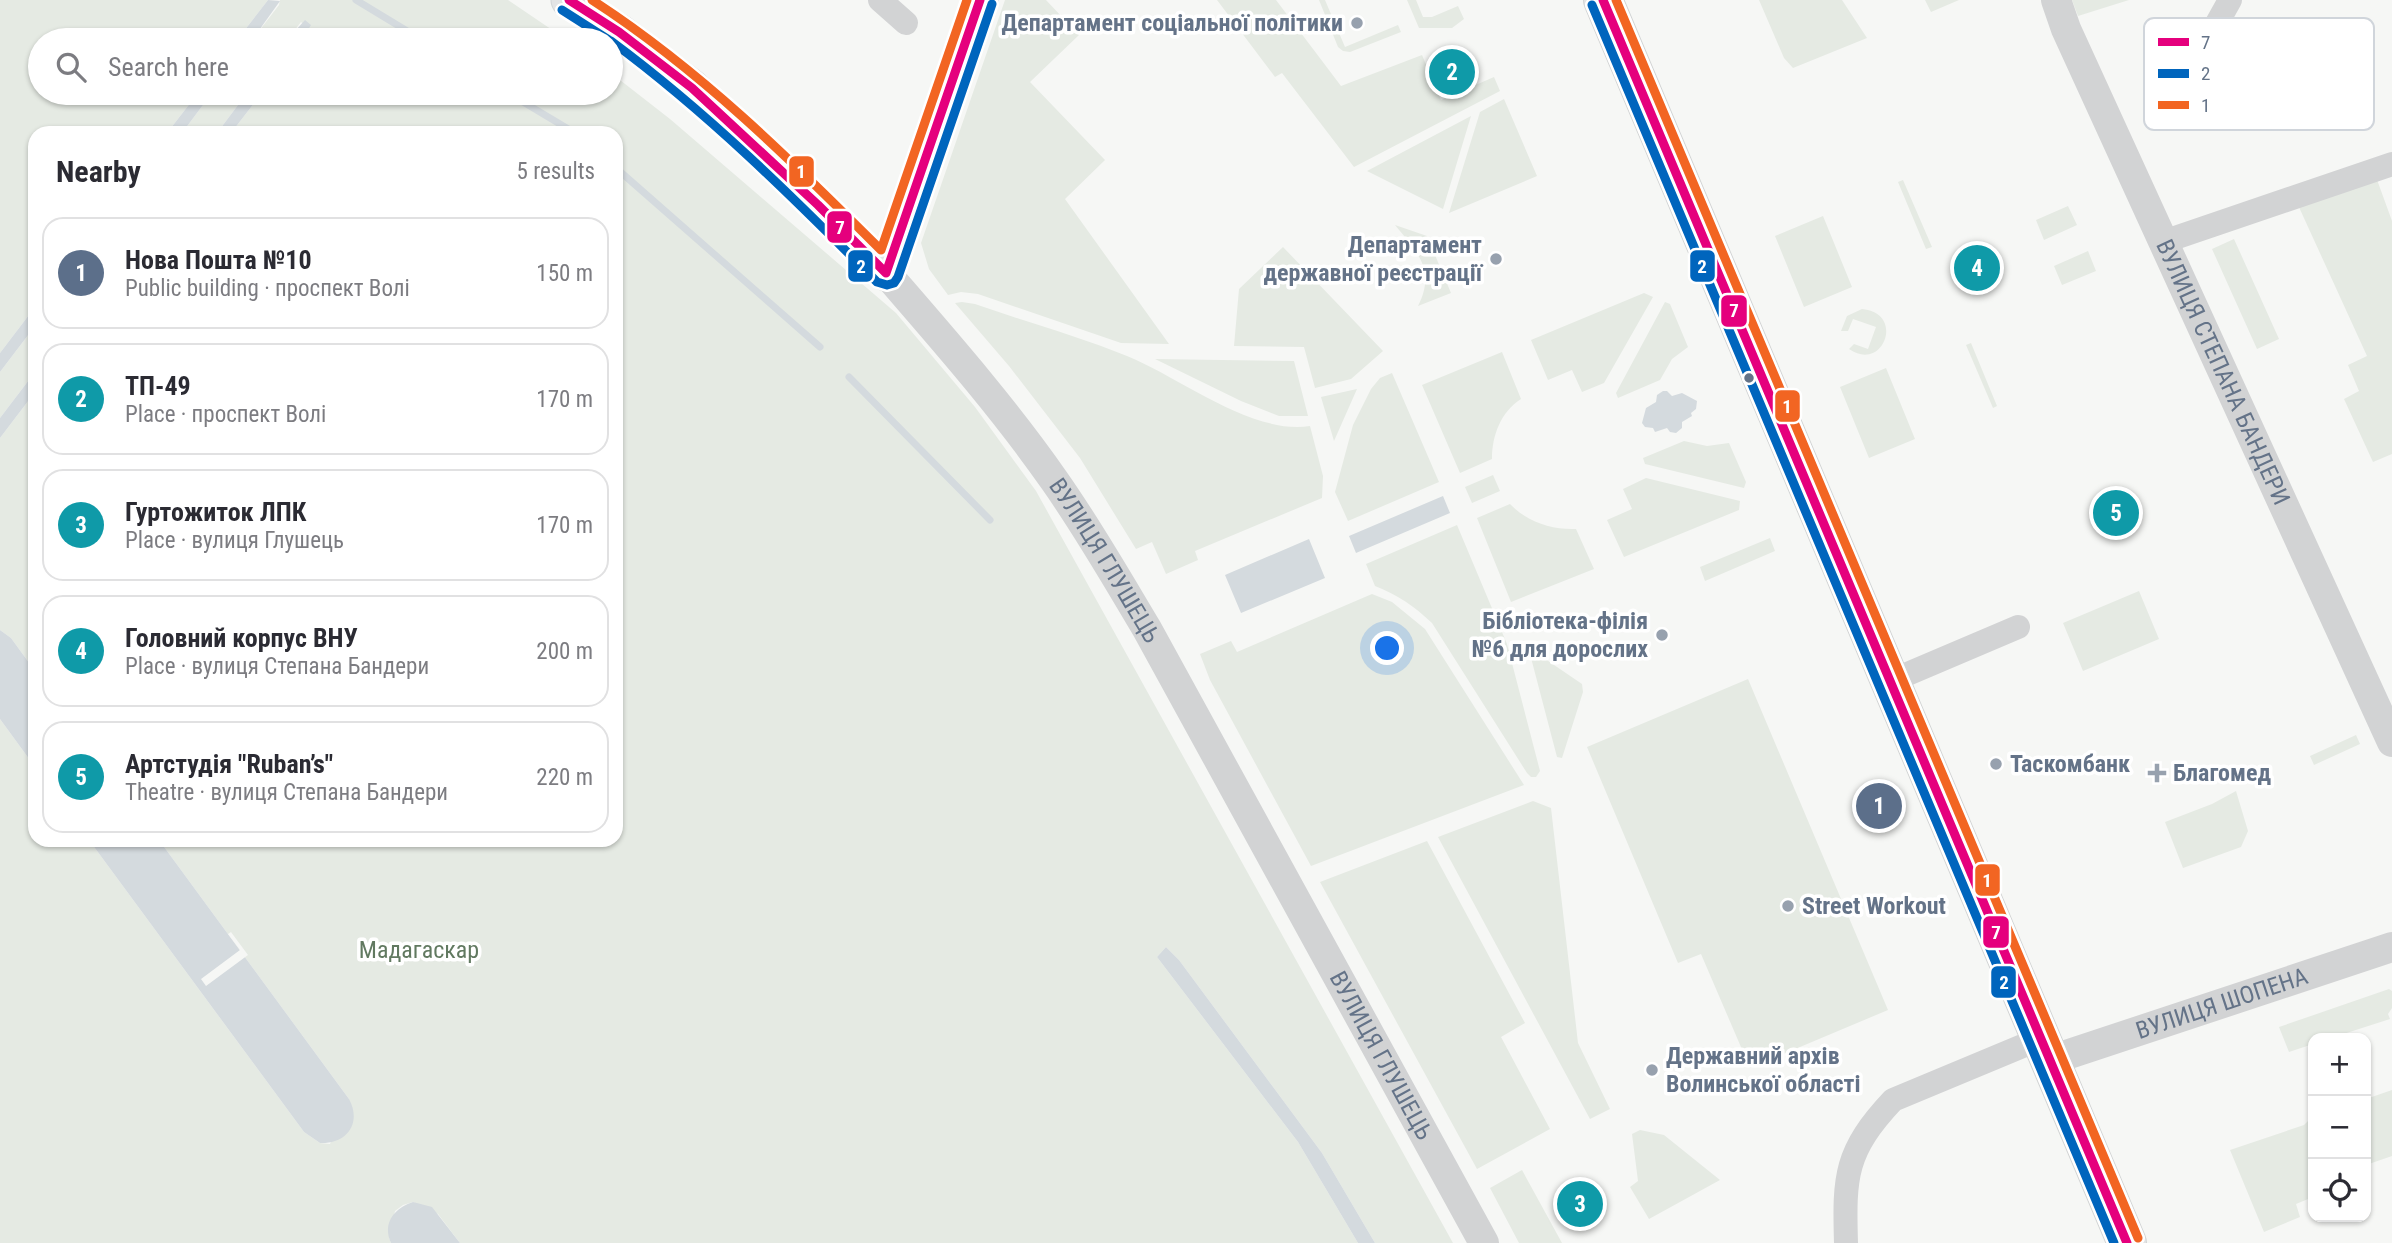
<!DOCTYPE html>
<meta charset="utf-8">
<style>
:root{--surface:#fff;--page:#f2f2f3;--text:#2b2b33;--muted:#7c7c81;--line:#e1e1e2;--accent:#ea580c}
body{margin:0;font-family:"Roboto Condensed",sans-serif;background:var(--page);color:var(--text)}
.controls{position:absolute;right:21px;bottom:21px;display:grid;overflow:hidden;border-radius:14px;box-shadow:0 2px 5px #0004}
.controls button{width:63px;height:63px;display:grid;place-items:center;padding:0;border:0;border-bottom:2px solid var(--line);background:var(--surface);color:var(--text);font:35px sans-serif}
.you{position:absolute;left:1388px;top:649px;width:24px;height:24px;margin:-18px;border:5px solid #fff;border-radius:50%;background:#1a73e8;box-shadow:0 0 0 10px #1a73e833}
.badge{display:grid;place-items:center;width:46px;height:46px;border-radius:50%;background:var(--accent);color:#fff;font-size:23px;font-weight:700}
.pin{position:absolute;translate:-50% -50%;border:4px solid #fff;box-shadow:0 2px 7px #0006}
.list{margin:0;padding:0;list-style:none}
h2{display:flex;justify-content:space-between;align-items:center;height:91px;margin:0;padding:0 28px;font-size:30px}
h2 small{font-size:23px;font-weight:400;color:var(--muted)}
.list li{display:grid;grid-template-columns:46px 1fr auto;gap:21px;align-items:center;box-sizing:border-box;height:112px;margin:0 14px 14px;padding:0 14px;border:2px solid var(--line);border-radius:21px}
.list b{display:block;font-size:26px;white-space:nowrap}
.list p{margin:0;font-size:23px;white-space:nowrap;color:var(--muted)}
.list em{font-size:23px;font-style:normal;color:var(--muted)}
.icon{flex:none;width:38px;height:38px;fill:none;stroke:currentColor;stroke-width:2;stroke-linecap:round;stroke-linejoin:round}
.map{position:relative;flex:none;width:2392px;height:1243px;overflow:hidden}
.search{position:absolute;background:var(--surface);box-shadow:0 2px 5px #0004;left:28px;top:28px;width:595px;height:77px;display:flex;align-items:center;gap:18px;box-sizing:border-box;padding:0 24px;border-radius:38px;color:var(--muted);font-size:26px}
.panel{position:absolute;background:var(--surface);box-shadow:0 2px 5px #0004;left:28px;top:126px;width:595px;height:721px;border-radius:21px}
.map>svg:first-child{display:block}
.green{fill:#e5eae3}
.water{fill:#d4dade}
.pier{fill:#f6f7f5}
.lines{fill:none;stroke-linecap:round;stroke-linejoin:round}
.stream{stroke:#d4dade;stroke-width:7}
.secondary-casing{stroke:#d2d5d6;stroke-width:37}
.primary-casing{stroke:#d2d4d4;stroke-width:40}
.minor{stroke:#d2d3d4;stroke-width:24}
.tertiary{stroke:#d2d3d4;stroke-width:30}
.secondary{stroke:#e3e4e5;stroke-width:35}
.primary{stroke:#e3e4e5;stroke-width:38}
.bus-1-casing{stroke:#fff;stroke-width:14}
.bus-2-casing{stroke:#fff;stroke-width:14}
.bus-3-casing{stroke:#fff;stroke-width:14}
.bus-1{stroke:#e5007d;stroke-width:9}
.bus-2{stroke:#0065bd;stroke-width:9}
.bus-3{stroke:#f26522;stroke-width:9}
.poi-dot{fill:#97a1ae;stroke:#fff;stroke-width:2.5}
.bus-dot{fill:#647388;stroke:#fff;stroke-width:2.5}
.labels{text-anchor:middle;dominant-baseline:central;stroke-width:7;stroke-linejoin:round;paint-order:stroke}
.poi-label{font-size:24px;font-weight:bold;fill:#647388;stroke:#fff;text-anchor:start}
.street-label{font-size:24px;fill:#647388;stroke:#fff}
.park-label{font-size:24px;fill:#617960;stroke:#fff}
.key{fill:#fff;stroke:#d0d5db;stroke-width:2}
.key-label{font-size:19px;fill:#647388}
.line-badge{stroke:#fff;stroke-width:2.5}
.badge-label{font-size:19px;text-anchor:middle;font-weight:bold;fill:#fff}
</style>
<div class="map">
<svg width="2392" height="1243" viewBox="0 0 2392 1243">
<rect width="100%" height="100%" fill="#f6f7f5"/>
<path class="green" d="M0 0H268L237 40H40V93H198L167 133H35V307L0 353Z
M280 0H508L567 40H302L310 30 301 22 287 40H252L279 5Z
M1005 0H1046L1079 35 1030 82 1105 160 1065 199 1169 344 1121 343 978 294 961 292 948 295 929 269 921 243Z
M1217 0H1276L1341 86 1422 55 1441 100 1494 77 1500 91 1354 167 1282 73 1275 77Z
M1319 0H1325L1345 47 1398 25 1401 32 1350 52 1343 51 1338 47Z
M1407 0H1416L1423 17H1432L1458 6 1464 19 1452 28H1419Z
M1759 0H1842L1867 38 1793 68 1784 58Z
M1925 0H1959L1931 12Z
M2072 0H2129L2078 16Z
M611 73 670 119 896 313 975 407 1036 491 1453 1243H1375L1322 1153 1179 960 1166 947 1157 957 1298 1142 1358 1243H460L438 1214 413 1202 403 1205 395 1211 389 1238 391 1243H0V719L35 767V840H89L304 1132 320 1143 330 1144 349 1099 159 840H616V133H231L262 93H611Z
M212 93H247L217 133H182Z
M1504 99 1537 176 1449 213 1480 112Z
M1471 116 1443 209 1367 171Z
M2376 177 2392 221V454L2373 462 2344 399 2359 391 2348 365 2367 356 2298 205Z
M1903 180 1932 247 1926 249 1898 182Z
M2068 206 2077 225 2044 240 2036 220Z
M1823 216 1852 287 1804 307 1775 236Z
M1395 225 1427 236 1451 293 1418 306C1436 270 1418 253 1395 225Z
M2234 239 2279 339 2257 349 2212 249Z
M1283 247 1383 351 1351 379 1315 388 1304 347 1234 346 1239 289Z
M2088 251 2096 271 2062 285 2054 266Z
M1644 293 1653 297 1604 383 1582 392 1572 370 1548 380 1531 340Z
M962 302 975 304C1026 322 1078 336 1127 356 1181 378 1252 435 1310 426L1323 476 1322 498 1195 551 1198 560 1166 574 1152 542 1136 549 1080 458 1009 366 955 303Z
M1665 302 1670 304 1688 347 1672 359 1660 380 1618 398 1616 393Z
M1862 309C1906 313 1883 373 1849 349L1854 344 1868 349 1876 327 1853 319 1848 331H1841L1847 316Z
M35 326V372L0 418V372Z
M1971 343 1997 406 1993 408 1966 345Z
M1502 352 1521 399C1501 412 1492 435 1492 459L1460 473 1422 385Z
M1155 359 1294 361 1308 416H1279L1241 401Z
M1886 368 1915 439 1869 458 1840 387Z
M1392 373 1439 482 1348 521 1335 492 1353 425 1371 389 1380 378Z
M1357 389 1334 441 1321 397Z
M35 392V671L11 638 0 630V438Z
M1684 441 1707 446 1729 443 1746 482 1744 488 1645 464 1643 458Z
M1493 475 1500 491 1472 503 1465 487Z
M1646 478 1740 501 1739 510 1624 557 1607 520 1632 509 1623 489Z
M1510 504C1527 522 1552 530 1576 529L1594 569 1511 602 1477 518Z
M1457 525 1507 644 1540 771 1536 777H1531L1527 773 1432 623C1414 606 1398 595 1375 586L1366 564Z
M1770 538 1775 551 1705 581 1700 567Z
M2139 591 2159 639 2083 671 2063 623Z
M1372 594 1392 602 1425 629 1524 785 1311 866 1210 680 1200 654 1231 641 1237 652Z
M1535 652 1582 684 1583 692 1562 758 1557 757 1530 654Z
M1748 679 1888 1010 1750 1068 1701 954 1678 963 1587 747Z
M2356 735 2360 744 2314 765 2310 756Z
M2236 791 2248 831 2241 847 2183 868 2165 822 2212 804Z
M1533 801 1551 808 1578 1043 1610 1109 1590 1119 1438 837Z
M1427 841 1525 1023 1501 1037 1550 1129 1477 1169 1320 882Z
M2389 989 2392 991V1008L2388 1014 2390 1019 2331 1038H2313V1044L2289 1052 2279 1027Z
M2392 1090V1156L2366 1165V1099Z
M2313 1116V1197L2296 1204 2300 1217 2264 1232 2230 1150 2304 1125Z
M1640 1130 1664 1135 1720 1180 1649 1219 1630 1187 1638 1181 1632 1134Z
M1522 1170 1562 1243H1519L1490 1188Z"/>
<path class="water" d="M268 0 280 1 252 40H237Z
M305 20 311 25 302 40H287Z
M198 93H212L182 133H167Z
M247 93H262L231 133H217Z
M35 307V326L0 372V353Z
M35 372V392L0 438V418Z
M1663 391H1667L1672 396 1682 393 1697 401 1696 409 1691 413 1692 416 1682 422V428L1676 433 1670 432 1667 428 1655 432 1653 428 1645 427 1642 423 1646 408 1656 402 1657 395Z
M1443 496 1450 513 1356 553 1349 536Z
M1309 539 1325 578 1241 613 1225 575Z
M0 630 11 638 35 671V767L0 719Z
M89 840H159L349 1099C362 1123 347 1144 320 1143L304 1132Z
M1166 947 1179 960 1322 1153 1375 1243H1358L1298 1142 1157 957Z
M413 1202 432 1207 460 1243H391C382 1224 394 1208 413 1202Z"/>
<path class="pier" d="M231 932 248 955 206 986 201 979 240 950 228 934Z"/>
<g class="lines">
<path class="stream" d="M356 0 422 40
M508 93 575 133
M616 168 820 347
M849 377 990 520"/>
<g class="secondary-casing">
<path id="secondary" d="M569 0 619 32 692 88 818 205 886 273 980 0"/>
</g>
<g class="primary-casing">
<path id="primary" d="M1603 0 2127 1243"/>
</g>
<path class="minor" d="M880 0 906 23
M2206 43 2230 0
M2163 242 2392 164
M1891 681 2018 627
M1846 1243C1844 1176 1845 1151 1893 1100L2042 1038"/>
<g class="tertiary">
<path id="s1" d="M2056 0 2066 29 2392 742"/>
<path id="s2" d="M886 273C944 340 1003 407 1054 480 1088 528 1117 579 1147 629L1484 1243"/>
<path id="s3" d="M2051 1060 2392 947"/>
</g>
<use href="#secondary" class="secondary"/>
<use href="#primary" class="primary"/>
<g class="bus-1-casing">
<path id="bus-1" d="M569 0 619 32 692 88 818 205 886 273 980 0
M1603 0 2127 1243"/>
</g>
<g class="bus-2-casing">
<path id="bus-2" d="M1592 5 2114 1243
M562 10 609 40
M611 41C707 112 793 197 877 282L887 285 894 283 898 277 992 4"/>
</g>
<g class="bus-3-casing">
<path id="bus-3" d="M592 0C699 69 791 160 881 250L967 0
M1616 0 2138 1238"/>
</g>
<use href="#bus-1" class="bus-1"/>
<use href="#bus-2" class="bus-2"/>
<use href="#bus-3" class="bus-3"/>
</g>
<g class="poi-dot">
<circle cx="1357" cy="23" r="7"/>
<circle cx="1496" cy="259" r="7"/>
<circle cx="1662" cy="635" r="7"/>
<circle cx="1996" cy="764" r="7"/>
<path d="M2153.5 762.5h7v7h7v7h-7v7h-7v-7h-7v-7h7z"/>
<circle cx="1788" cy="906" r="7"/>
<circle cx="1652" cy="1070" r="7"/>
</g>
<circle class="bus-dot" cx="1749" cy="378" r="6"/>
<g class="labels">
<g class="poi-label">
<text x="1343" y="23" text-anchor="end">Департамент соціальної політики</text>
<text x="1482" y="245" text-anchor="end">Департамент<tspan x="1482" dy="28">державної реєстрації</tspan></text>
<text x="1648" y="621" text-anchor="end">Бібліотека-філія<tspan x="1648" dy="28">№6 для дорослих</tspan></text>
<text x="2010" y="764">Таскомбанк</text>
<text x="2173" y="773">Благомед</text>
<text x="1802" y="906">Street Workout</text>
<text x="1666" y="1056">Державний архів<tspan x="1666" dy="28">Волинської області</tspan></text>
</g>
<g class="street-label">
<text stroke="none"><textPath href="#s1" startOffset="408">ВУЛИЦЯ СТЕПАНА БАНДЕРИ</textPath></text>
<text stroke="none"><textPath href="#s2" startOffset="362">ВУЛИЦЯ ГЛУШЕЦЬ</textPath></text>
<text stroke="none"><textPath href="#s3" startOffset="180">ВУЛИЦЯ ШОПЕНА</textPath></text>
<text stroke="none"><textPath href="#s2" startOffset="929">ВУЛИЦЯ ГЛУШЕЦЬ</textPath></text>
</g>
<g class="park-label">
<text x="419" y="950">Мадагаскар</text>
</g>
</g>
<rect x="2144" y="18" width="230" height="112" rx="10" class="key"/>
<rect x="2158" y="38" width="31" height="8" fill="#e5007d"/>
<rect x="2158" y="69" width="31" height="9" fill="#0065bd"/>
<rect x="2158" y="101" width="31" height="8" fill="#f26522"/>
<g class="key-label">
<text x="2201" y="49">7</text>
<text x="2201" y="80">2</text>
<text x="2201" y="112">1</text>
</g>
<g class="line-badge">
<rect x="788" y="155" width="27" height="33" rx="7" fill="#f26522"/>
<rect x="826" y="210" width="27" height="34" rx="7" fill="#e5007d"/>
<rect x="847" y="249" width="27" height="34" rx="7" fill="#0065bd"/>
<rect x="1689" y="249" width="27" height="34" rx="7" fill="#0065bd"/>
<rect x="1720" y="294" width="28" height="34" rx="7" fill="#e5007d"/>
<rect x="1774" y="389" width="27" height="34" rx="7" fill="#f26522"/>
<rect x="1974" y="863" width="27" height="34" rx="7" fill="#f26522"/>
<rect x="1982" y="915" width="28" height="34" rx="7" fill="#e5007d"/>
<rect x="1990" y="965" width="27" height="34" rx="7" fill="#0065bd"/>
</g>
<g class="badge-label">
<text x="801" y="178">1</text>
<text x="840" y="234">7</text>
<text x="861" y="273">2</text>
<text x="1702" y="273">2</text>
<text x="1734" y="317">7</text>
<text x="1787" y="413">1</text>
<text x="1987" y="887">1</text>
<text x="1996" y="939">7</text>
<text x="2004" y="989">2</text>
</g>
</svg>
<div class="controls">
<button>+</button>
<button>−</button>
<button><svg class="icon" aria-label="locate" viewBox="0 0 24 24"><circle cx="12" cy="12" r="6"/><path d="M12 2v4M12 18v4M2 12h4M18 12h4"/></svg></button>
</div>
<div class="you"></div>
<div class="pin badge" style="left:1879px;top:806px;background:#5c6f8a">1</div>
<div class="pin badge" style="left:1452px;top:72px;background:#0f9aa8">2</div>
<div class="pin badge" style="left:1580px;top:1204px;background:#0f9aa8">3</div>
<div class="pin badge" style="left:1977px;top:268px;background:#0f9aa8">4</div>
<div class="pin badge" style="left:2116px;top:513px;background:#0f9aa8">5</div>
<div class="search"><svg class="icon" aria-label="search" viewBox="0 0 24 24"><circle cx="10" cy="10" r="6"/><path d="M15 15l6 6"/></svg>Search here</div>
<section class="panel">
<h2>Nearby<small>5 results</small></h2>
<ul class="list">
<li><span class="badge" style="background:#5c6f8a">1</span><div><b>Нова Пошта №10</b><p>Public building · проспект Волі</p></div><em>150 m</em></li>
<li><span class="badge" style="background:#0f9aa8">2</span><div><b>ТП-49</b><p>Place · проспект Волі</p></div><em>170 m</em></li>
<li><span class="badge" style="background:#0f9aa8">3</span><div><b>Гуртожиток ЛПК</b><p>Place · вулиця Глушець</p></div><em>170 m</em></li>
<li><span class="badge" style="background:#0f9aa8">4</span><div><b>Головний корпус ВНУ</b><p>Place · вулиця Степана Бандери</p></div><em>200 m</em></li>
<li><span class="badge" style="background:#0f9aa8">5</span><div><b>Артстудія &quot;Ruban’s&quot;</b><p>Theatre · вулиця Степана Бандери</p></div><em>220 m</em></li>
</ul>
</section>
</div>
